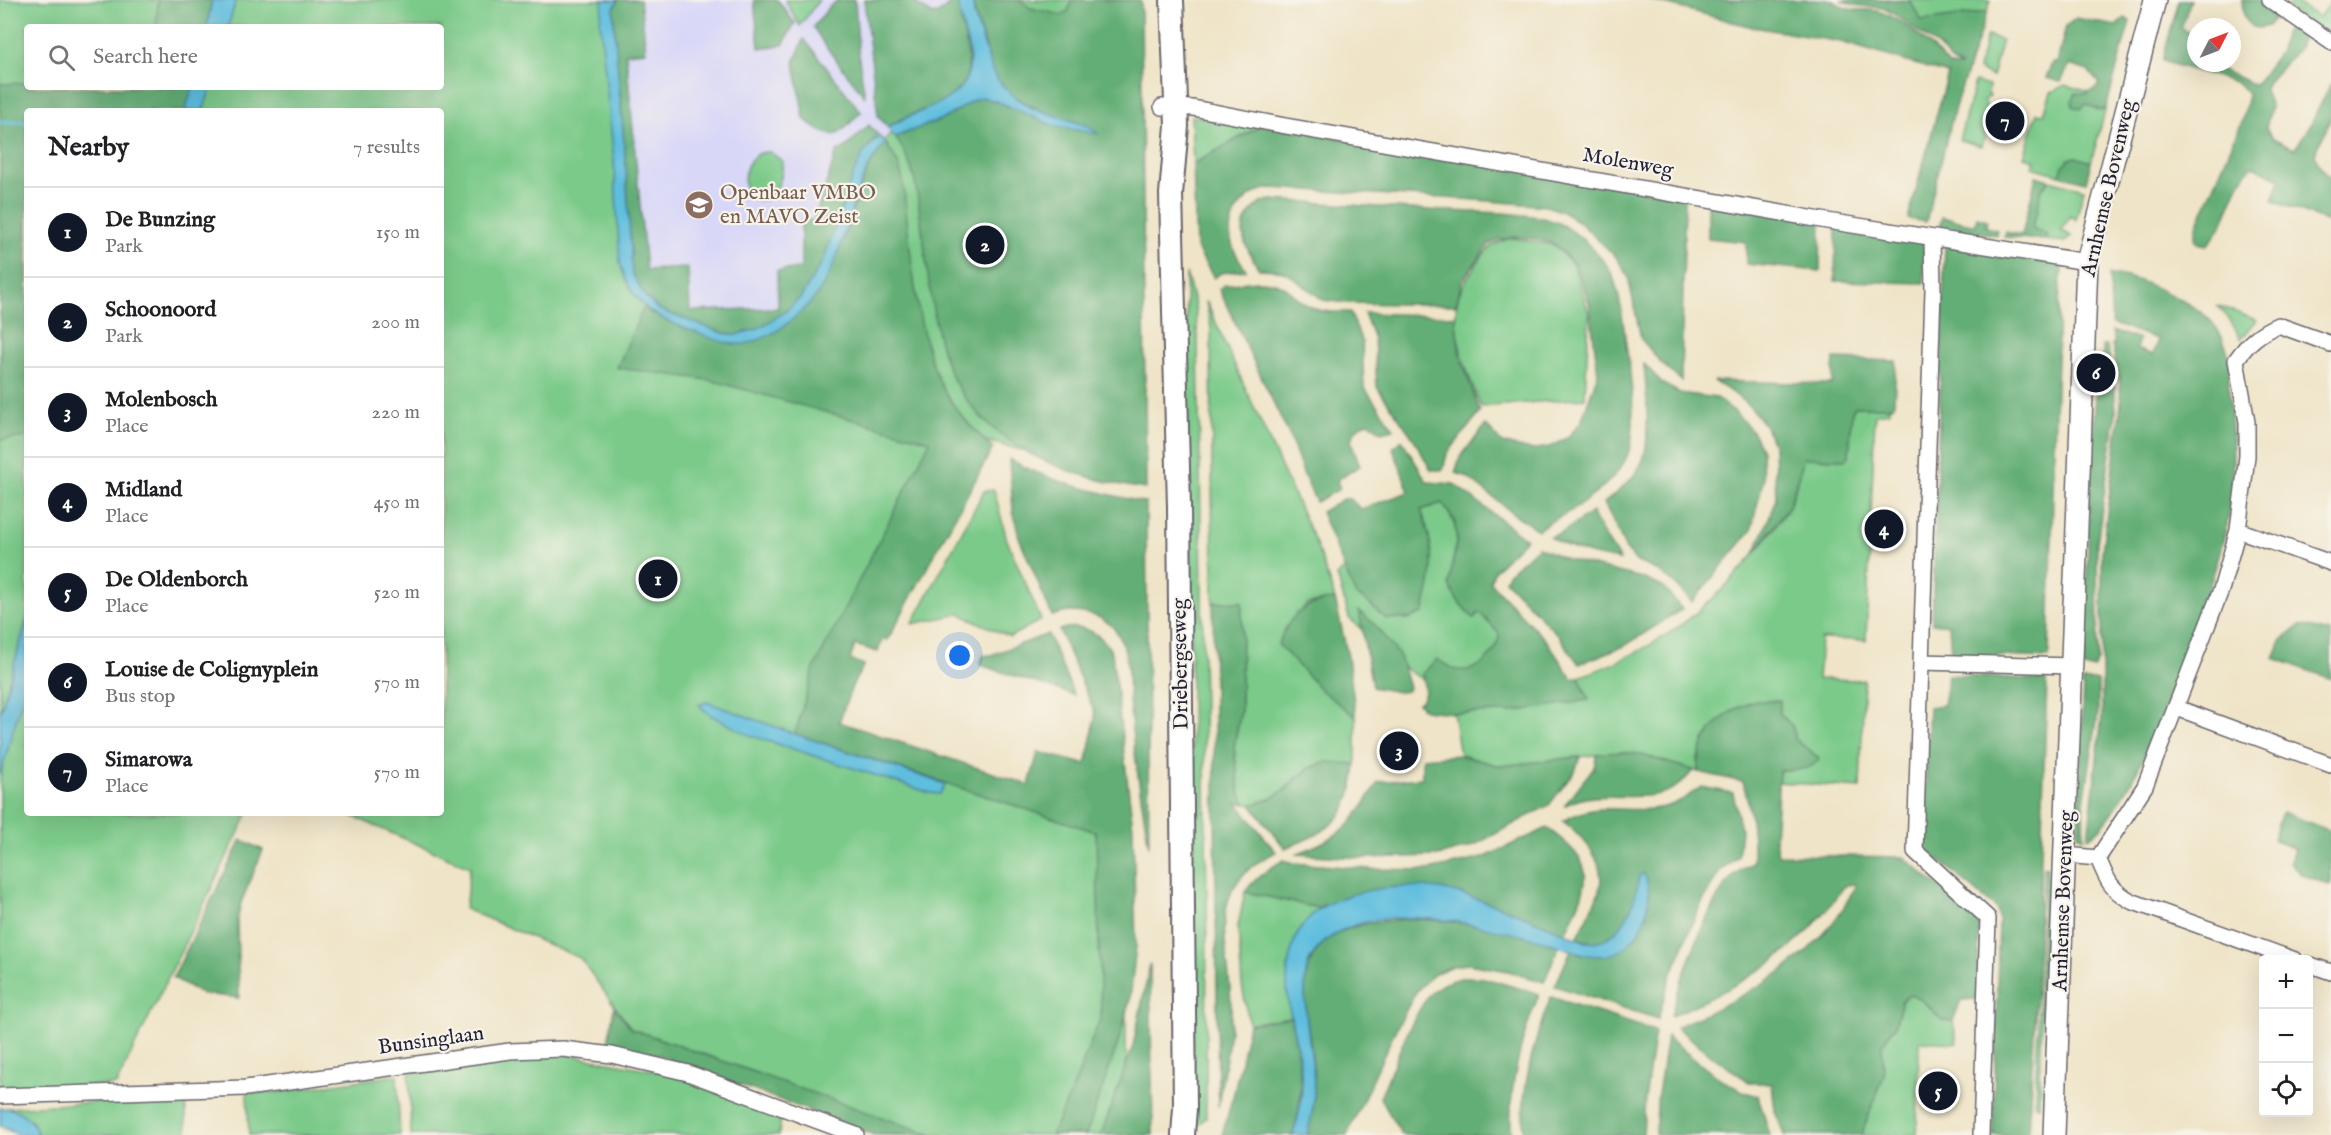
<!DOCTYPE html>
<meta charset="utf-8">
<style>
:root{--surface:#fff;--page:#f6f6f6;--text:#202124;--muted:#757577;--line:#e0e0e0;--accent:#111827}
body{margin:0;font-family:"IM FELL English",serif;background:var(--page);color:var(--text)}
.controls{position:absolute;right:18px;bottom:18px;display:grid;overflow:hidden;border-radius:6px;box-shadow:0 6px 24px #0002}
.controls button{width:54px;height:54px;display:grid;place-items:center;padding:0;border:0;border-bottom:2px solid var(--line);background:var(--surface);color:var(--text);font:30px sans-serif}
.compass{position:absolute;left:2187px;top:18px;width:54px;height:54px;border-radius:50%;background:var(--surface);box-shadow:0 6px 24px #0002;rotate:48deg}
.you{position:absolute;left:960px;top:656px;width:21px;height:21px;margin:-15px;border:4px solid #fff;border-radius:50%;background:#1a73e8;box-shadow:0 0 0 9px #1a73e833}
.badge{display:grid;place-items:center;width:39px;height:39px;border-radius:50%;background:var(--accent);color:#fff;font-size:20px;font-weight:700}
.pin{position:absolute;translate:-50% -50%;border:3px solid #fff;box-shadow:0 2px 6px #0006}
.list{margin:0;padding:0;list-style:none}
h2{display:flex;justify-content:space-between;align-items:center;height:78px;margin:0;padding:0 24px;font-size:26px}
h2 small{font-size:20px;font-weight:400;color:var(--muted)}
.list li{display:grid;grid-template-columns:39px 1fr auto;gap:18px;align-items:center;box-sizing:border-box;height:90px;padding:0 24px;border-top:2px solid var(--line)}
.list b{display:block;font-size:22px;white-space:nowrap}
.list p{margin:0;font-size:20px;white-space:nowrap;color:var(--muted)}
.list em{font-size:20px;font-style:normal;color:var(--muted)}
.icon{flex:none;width:33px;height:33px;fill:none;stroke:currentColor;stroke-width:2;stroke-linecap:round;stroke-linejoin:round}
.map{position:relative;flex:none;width:2331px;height:1135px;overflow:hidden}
.search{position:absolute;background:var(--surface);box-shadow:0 6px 24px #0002;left:24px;top:24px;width:420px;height:66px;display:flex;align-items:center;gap:15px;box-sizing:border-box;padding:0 21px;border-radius:6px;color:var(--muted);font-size:22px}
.panel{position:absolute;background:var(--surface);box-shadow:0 6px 24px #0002;left:24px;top:108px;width:420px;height:708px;border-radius:6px}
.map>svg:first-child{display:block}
.built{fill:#d8d7f8}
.green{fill:#7bca8a;stroke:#4e7662;stroke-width:1.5;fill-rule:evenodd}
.forest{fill:#64ae76;stroke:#436858;stroke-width:1.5}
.water{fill:#5fbede;stroke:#40708c;stroke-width:1.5}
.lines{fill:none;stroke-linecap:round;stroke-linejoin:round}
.stream{stroke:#5fbede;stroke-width:4}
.minor-casing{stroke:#6a666c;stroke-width:18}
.secondary-casing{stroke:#6a666c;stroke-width:24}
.primary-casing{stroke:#6a666c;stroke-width:26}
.minor{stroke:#fff;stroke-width:15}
.secondary{stroke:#fff;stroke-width:21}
.primary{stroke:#fff;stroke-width:22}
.labels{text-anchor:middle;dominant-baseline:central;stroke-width:4.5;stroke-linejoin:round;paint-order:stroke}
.street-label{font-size:21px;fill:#22223b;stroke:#f7f3e8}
.education-label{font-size:21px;fill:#785e54;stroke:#f7f3e8;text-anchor:start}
</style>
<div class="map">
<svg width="2331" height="1135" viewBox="0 0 2331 1135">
<rect width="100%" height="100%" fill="#f7f3e8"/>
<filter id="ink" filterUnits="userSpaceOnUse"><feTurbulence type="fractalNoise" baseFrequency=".0167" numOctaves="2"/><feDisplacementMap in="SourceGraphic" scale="12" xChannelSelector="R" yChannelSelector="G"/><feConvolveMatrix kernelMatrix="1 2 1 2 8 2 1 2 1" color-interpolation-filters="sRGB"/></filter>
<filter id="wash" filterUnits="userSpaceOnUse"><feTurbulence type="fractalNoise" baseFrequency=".008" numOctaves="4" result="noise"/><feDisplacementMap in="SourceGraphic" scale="24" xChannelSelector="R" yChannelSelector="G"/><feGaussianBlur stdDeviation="1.35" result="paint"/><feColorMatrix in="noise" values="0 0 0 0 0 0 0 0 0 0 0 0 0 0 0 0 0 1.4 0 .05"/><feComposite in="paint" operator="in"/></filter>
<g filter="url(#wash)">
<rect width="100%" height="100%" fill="#efe4c7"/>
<path class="built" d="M610 0H968L816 284 758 335 638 295Z"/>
<path class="green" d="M0 0H610L627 266 685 325 792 312 866 159 897 127 968 0H1137L1044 456 947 431 805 727 1126 833V1069L1104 1135H892L639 1040 580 958 465 909 470 867 345 813H441V111H27V619L0 714ZM27 27H441V87H27Z
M785 0H819L800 26Z
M1909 0H1991L1987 12 1925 21H1921Z
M2291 0 2319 17 2331 1V38L2288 8Z
M1987 36 2002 40 1992 77 1978 69Z
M1975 82 1989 86 1988 94 1990 96 1985 100 1987 113 1991 116 1982 146 1959 140Z
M2065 85 2091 92 2085 94 2086 104 2101 111 2106 108 2091 162 2076 157 2063 166 2060 175 2032 167 2035 160 2024 157 2037 113 2044 114 2051 92Z
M1191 116 1262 125 1193 164Z
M770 152 782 161C786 181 766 216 746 192 741 174 748 151 770 152Z
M2049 180 2084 189 2076 220 2071 216 2061 230 2071 236 2065 242 2046 240 2047 235 2034 229 2032 226 2040 192Z
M1512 238 1554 245 1574 266 1589 314 1585 398 1481 407C1468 375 1447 326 1460 292 1463 283 1470 275 1474 268 1486 249 1490 244 1512 238Z
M1186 273 1195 306 1198 338 1207 901 1206 1118 1193 1129 1191 651Z
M1206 301 1316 544 1335 599 1308 604 1296 615 1356 717V764C1342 761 1312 771 1298 777 1293 780 1289 786 1284 790 1275 797 1258 806 1246 804L1239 791 1234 747 1241 710 1242 602H1213L1211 328Z
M2217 305 2257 320 2241 339 2230 320Z
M1855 407H1889V412L1875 414 1866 640 1821 639 1818 679 1864 680 1860 788 1778 782 1779 770 1793 769 1802 745 1794 738 1793 727 1780 714V701L1741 706 1727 714 1704 740 1698 758V772L1639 754 1621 752 1500 766 1460 755 1453 713 1510 712 1588 700 1579 677C1658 649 1711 610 1762 544 1771 532 1782 520 1789 506 1797 491 1797 474 1804 458L1846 459 1849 456 1852 411Z
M994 490 1007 540 1041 620 1010 637 960 614 912 624 984 491Z
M1442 503C1460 528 1458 535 1452 565L1507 640 1465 702 1409 672 1349 618 1337 575 1379 543 1427 526 1421 510Z
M27 646V813H248L116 1085 0 1089V745Z
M2044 867H2047L2039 1106 2035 1105Z
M1245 892 1319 908C1285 939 1285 974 1291 1017L1249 1024 1242 986 1238 926Z
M1910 995 1920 998 1942 1020 1953 1021 1957 1043 1919 1041 1917 1135H1861L1884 1066 1881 1053 1882 1044 1895 1027 1902 1000Z
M560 1053 668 1073 781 1115 779 1135H411L409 1073Z
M397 1075 400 1135H249L247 1093 278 1092Z
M185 1096 187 1135H38L33 1122 7 1108Z"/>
<path class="forest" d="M158 0H212L207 27H156Z
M618 0H640L646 51 626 53 646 270 688 268 690 311 778 308 777 271 801 268V221L814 220 837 151 845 148 869 125 879 136 872 141 853 175 824 259 801 297 785 312 757 329 735 335 723 333 670 314 658 309 644 295 632 273 626 169 614 24V8Z
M754 0H778L793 21 795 23 783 45 759 48Z
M838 0H855L859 59 865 97 830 52 813 27 830 6Z
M864 0H912L932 15 938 14 954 0H958C961 42 990 83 935 106 919 112 900 117 888 128L878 116Z
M973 0H1019L1031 8 1062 15 1068 11 1072 0H1141L1146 489C1073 479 995 451 956 384 934 346 929 280 923 237 918 202 917 165 895 137L945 118 974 100 982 97 1001 103 1054 126 1097 133C1082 121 1067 120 1050 114 1030 106 1000 94 992 71 989 62 988 53 985 44 980 29 974 16 973 0Z
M1650 0H1834C1851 17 1864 5 1883 13 1909 23 1931 46 1950 66L1961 67 1951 61 1939 47 1894 14 1883 8 1853 5 1841 0H1909L1922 21 1987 12 1955 107 1926 222 1908 219 1948 74 1841 42 1748 26Z
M2179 0H2191L2181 28 2195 37 2196 63 2220 69 2255 85 2280 51 2284 33 2288 28 2297 24 2304 29 2299 48 2267 83 2265 90 2271 107 2266 128 2273 138 2295 149 2312 122 2331 83V117L2323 137 2317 147 2315 155 2319 165 2331 180V223L2273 201 2280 179 2253 166C2234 180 2229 226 2207 245L2197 243 2195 238 2197 226 2243 119 2248 94 2238 83 2162 61Z
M2242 0H2257L2276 15 2268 26C2245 33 2243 18 2242 0Z
M2076 18 2116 26 2125 18 2130 21 2106 108 2101 111 2086 104 2081 109 2072 106V101L2076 93 2085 94 2096 89 2099 82 2088 71 2069 65 2061 82 2046 78 2052 63H2057L2066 26Z
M804 39 861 112C854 118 847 128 839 133 829 139 811 126 804 119L794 62Z
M27 83V87H193L185 111H27V437L0 440V84Z
M1262 125 1685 197 1681 381 1661 363 1641 339 1628 276 1616 257 1579 222 1561 211 1546 206 1478 200 1271 188C1245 192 1224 217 1232 244 1234 253 1241 262 1246 270L1221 273 1214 278 1196 247 1193 164Z
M886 143 898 163 903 180C910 241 915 350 950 400 961 417 978 434 993 448L889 637 886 640 882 639 878 652 855 645 850 660 864 665 853 684 839 722 1029 785 1038 752 1084 764 1087 761 1095 719V713L1059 630C1081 623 1102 632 1112 653L1133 828 1136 946 1130 999 1118 1043 1086 1135H1051L1071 1093 1101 1016 1096 832 795 734 814 668 930 441 710 380 617 368 644 307 649 312 734 345C799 337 832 278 849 222 858 194 865 165 886 143Z
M2076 157 2091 162 2086 182 2060 175 2063 166 2068 159Z
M2036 176 2049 180 2040 192 2038 211 2032 225 2034 229 2046 233V240L2004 237 2006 232 2022 235Z
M1271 200C1330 203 1389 208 1449 211 1476 212 1529 212 1553 221 1573 228 1592 247 1605 263 1621 282 1623 327 1627 351 1631 376 1637 427 1629 451 1622 474 1596 494 1577 507 1565 516 1550 520 1538 530L1519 518 1466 476 1455 473 1460 457 1486 425 1502 443 1531 450 1550 447 1567 438 1581 422 1598 373 1589 302 1575 265 1555 244 1537 239 1516 237 1498 240 1488 245 1462 281 1456 305 1347 303 1323 300 1288 274 1278 270 1259 269C1248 251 1234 231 1251 212 1257 205 1262 201 1271 200Z
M1708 201 1821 221 1820 271 1746 264V242L1708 238Z
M1942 217 1975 225 1977 217 1987 220 1986 227 1997 230 1996 235 1940 226Z
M1836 224 1924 241V283L1835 281Z
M1945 244 2063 261 2060 285 2055 415 2049 658 1951 654 1949 625 1932 623Z
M2109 275C2128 274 2148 284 2165 292 2193 306 2215 315 2226 347 2232 361 2228 378 2229 392 2233 435 2235 471 2229 514 2219 573 2137 813 2088 838L2102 715V551L2121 404 2120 384 2112 344 2115 343 2112 331 2139 339 2136 349 2153 355 2158 339 2112 324Z
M1256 281C1293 281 1286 295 1311 307 1323 313 1337 312 1350 312L1362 342 1364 387 1394 429 1381 432 1369 422C1358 425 1354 431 1351 441L1360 466 1337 480 1340 489 1316 502 1304 476 1290 437 1219 289 1225 285Z
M1364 313 1455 316 1460 355 1480 412 1447 454 1443 470H1431L1413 438 1377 387 1374 339Z
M2103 346H2107L2114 379 2116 412 2097 543 2098 660 2094 668H2083L2092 445 2098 368H2102Z
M1834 359 1896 361 1894 404 1889 407H1855L1852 411 1849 456 1846 459 1804 458 1789 506 1753 555 1765 529 1776 498 1774 447 1766 427 1751 408 1732 392 1713 381 1832 384Z
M1644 364 1663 384 1680 393 1716 398 1734 411 1753 432 1762 451 1763 481 1751 531 1692 602 1674 583 1656 570 1637 562 1626 549 1604 503C1618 492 1635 478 1642 462 1651 443 1646 385 1644 364Z
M1402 440 1427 482 1454 484 1526 539 1495 570 1490 582 1548 643 1572 679 1579 677 1589 700 1510 712 1453 713 1424 710 1418 703 1421 701 1425 692 1422 674 1437 659C1443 663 1451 669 1458 670 1479 673 1498 653 1499 634L1479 612 1474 619 1457 600 1449 585 1457 538 1454 520 1442 503 1421 510C1436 550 1435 572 1423 613L1408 619H1386L1365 600 1355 594 1321 512 1343 499H1350L1361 509 1409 492 1393 448Z
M1009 459C1050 483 1100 492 1146 503L1149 847C1142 802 1134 756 1130 710 1127 686 1131 660 1120 638 1109 614 1076 607 1052 616L1019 537 1013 511Z
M1592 512 1603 534 1620 560C1595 556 1572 551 1550 537L1563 532Z
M1538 547 1569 560 1642 578 1663 587 1682 609 1626 645 1579 664 1558 635 1505 580 1508 574Z
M1335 599 1348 657 1356 717 1322 691 1278 644C1291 613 1302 604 1335 599Z
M1213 602H1242L1241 710 1234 747 1239 791 1246 804 1237 803 1276 852C1197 889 1233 949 1231 1015 1230 1046 1222 1076 1218 1107Z
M1359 611 1373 623 1400 656 1409 688 1407 691 1399 692 1372 687Z
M2300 625 2331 632V679L2274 658 2281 641Z
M1048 634 1074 695 980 665 983 656 991 655Z
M1948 675 2047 680 2037 979 2028 1135H1993L1999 918 1996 908 1923 847 1929 707 1943 705Z
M2083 681H2098V714L2083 808 2084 839 2078 835Z
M1756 701H1780V714L1793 727 1794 738 1819 758C1812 773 1792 768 1779 771L1775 840 1778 855 1904 857 1979 922 1977 999 1961 1000 1953 1021 1942 1020 1920 998 1910 995 1902 1000 1895 1026 1882 1044 1884 1076 1861 1135H1784L1775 1111 1772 1084 1749 1082 1715 1058 1676 1027C1747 996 1823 959 1856 884L1845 885C1798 955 1746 983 1671 1016 1678 984 1709 903 1730 879 1736 872 1745 867 1753 863 1754 835 1751 809 1743 782L1698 772C1698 735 1722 711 1756 701Z
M1621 752 1639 754 1693 770C1659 818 1608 781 1564 806L1594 767 1597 754Z
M1460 755 1500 766 1580 757 1575 771 1549 805 1471 847 1438 856 1361 858 1296 854C1343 836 1353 825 1378 782L1422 778V758Z
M1327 762 1356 764C1351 818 1333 830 1285 848L1251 805 1269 799 1285 790 1309 768Z
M1701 787 1733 793 1741 830 1738 856 1720 871 1700 906 1670 978 1658 1019 1555 986 1571 950 1582 954 1647 915 1646 879 1639 876C1635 908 1618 955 1577 938 1584 923 1594 908 1599 891 1608 862 1583 837 1563 821 1603 798 1626 816 1664 807 1679 804 1689 795 1701 787Z
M2282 812 2331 831V886L2301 874 2290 862 2294 849 2273 839Z
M1547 828C1601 867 1589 881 1565 934L1324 904 1319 908 1245 892C1255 878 1269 868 1284 860L1293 863 1371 869 1429 870 1483 858Z
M241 840 263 850 241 903 237 921 239 998 203 994 173 978Z
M1417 919C1466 921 1513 931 1559 946L1544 982 1508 971 1468 964 1453 966 1436 973 1424 983 1416 992 1395 1031 1347 1135H1307C1311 1118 1315 1103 1314 1085 1314 1056 1307 1028 1305 999 1301 928 1361 920 1417 919Z
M1150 964 1153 1135H1101L1133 1046Z
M1468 977 1484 978 1539 994C1523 1033 1506 1092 1512 1135H1402L1380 1098C1391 1072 1415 1007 1434 990 1444 982 1455 978 1468 977Z
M1551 997 1655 1031 1645 1099 1643 1135H1524C1519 1093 1535 1037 1551 997Z
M614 1007 632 1029 932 1135H874L656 1054 608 1043Z
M1291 1017C1299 1060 1307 1091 1293 1135H1222L1234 1093 1249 1024Z
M1667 1036C1691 1057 1726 1089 1758 1096L1770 1135H1656L1657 1101Z"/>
<path class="water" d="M212 0H236L228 27H207Z
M603 0H618L614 8V24L626 169 632 273 644 295 658 309 670 314 723 333 735 335 757 329 785 312 801 297 824 259 853 175 863 154 879 136 886 143C844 187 851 258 810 303 792 322 770 339 744 344 729 346 714 339 700 334 659 319 632 309 620 262L614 162 600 22Z
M958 0H973L974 14 993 73 1003 86 1017 99 1033 108 1088 126 1098 134 1054 126 1001 103 982 97 974 100 945 118 895 137 888 128 892 125C924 106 977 101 969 51 966 34 959 17 958 0Z
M193 87H211L203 111H185Z
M27 619V682L0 776V714Z
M707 702 795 734 945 784 940 794 930 793 749 735 710 715 699 705Z
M1643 873C1660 903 1637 956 1600 956 1580 956 1562 946 1543 941 1481 925 1356 891 1312 956 1295 982 1314 1054 1314 1086 1315 1103 1311 1119 1307 1135H1293C1298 1119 1302 1103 1302 1086 1302 1053 1288 1020 1287 987 1287 925 1314 900 1372 890 1395 886 1418 885 1440 889 1491 900 1538 922 1586 942 1622 944 1635 906 1639 876Z
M0 1108C19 1107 32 1118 38 1135H18L0 1126Z"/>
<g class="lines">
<path class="stream" d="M0 122H27"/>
</g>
</g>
<g filter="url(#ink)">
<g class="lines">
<g class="minor-casing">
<path id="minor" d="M2270 0 2331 42
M1162 107 1193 108 1280 125 1827 221 2087 262
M1932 238 1933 290 1915 851 1988 918 1981 1135
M2238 530 2331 563
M1921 662 2073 666
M2177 708 2331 765
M2065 855 2098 858
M2098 858 2145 786 2221 590 2238 530 2247 456V422L2236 360C2248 343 2259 333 2278 325L2331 344
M2098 858C2107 880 2110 889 2131 901L2295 960
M2308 964 2331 972
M0 1096 246 1088 510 1051 563 1049 612 1055 688 1073 856 1135"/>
</g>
<g class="secondary-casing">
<path id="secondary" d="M2054 1135 2087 262 2155 0"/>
</g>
<g class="primary-casing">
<path id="primary" d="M1172 0 1177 126 1171 194 1179 507 1185 1108 1183 1135"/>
</g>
<use href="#minor" class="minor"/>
<use href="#secondary" class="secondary"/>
<use href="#primary" class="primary"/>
</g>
</g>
<defs>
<g id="school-disc" transform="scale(1.5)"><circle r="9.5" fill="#8d6e63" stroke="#f7f3e8"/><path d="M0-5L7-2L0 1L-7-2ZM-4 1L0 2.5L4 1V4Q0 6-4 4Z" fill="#fff"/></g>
</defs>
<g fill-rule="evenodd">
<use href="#school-disc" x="699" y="205"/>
</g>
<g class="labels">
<g class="street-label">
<text transform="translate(1628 163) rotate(10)">Molenweg</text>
<text transform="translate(2109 188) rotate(-77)">Arnhemse Bovenweg</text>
<text transform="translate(1181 664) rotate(-91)">Driebergseweg</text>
<text transform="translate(2064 901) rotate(-88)">Arnhemse Bovenweg</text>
<text transform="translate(431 1041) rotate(-8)">Bunsinglaan</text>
</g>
<g class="education-label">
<text x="720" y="193">Openbaar VMBO<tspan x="720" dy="24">en MAVO Zeist</tspan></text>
</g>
</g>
</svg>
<div class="controls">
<button>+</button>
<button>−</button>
<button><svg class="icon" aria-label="locate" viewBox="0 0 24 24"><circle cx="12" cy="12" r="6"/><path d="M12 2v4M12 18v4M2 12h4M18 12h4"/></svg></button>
</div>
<svg class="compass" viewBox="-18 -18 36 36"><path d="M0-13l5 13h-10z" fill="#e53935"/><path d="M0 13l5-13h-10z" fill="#757577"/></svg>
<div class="you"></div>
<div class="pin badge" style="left:658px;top:579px">1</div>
<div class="pin badge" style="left:985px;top:245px">2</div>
<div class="pin badge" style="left:1399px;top:751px">3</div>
<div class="pin badge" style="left:1884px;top:529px">4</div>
<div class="pin badge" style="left:1938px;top:1091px">5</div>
<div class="pin badge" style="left:2096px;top:373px">6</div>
<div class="pin badge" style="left:2005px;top:121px">7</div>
<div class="search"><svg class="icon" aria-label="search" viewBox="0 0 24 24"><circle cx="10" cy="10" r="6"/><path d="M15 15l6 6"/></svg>Search here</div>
<section class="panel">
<h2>Nearby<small>7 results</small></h2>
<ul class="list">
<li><span class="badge">1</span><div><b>De Bunzing</b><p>Park</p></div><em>150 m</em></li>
<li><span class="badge">2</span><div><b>Schoonoord</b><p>Park</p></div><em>200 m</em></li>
<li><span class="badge">3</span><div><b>Molenbosch</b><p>Place</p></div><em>220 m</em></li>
<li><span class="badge">4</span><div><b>Midland</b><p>Place</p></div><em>450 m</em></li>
<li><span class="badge">5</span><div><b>De Oldenborch</b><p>Place</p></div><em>520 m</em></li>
<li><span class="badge">6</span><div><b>Louise de Colignyplein</b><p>Bus stop</p></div><em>570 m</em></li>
<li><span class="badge">7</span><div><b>Simarowa</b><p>Place</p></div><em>570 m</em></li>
</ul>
</section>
</div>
